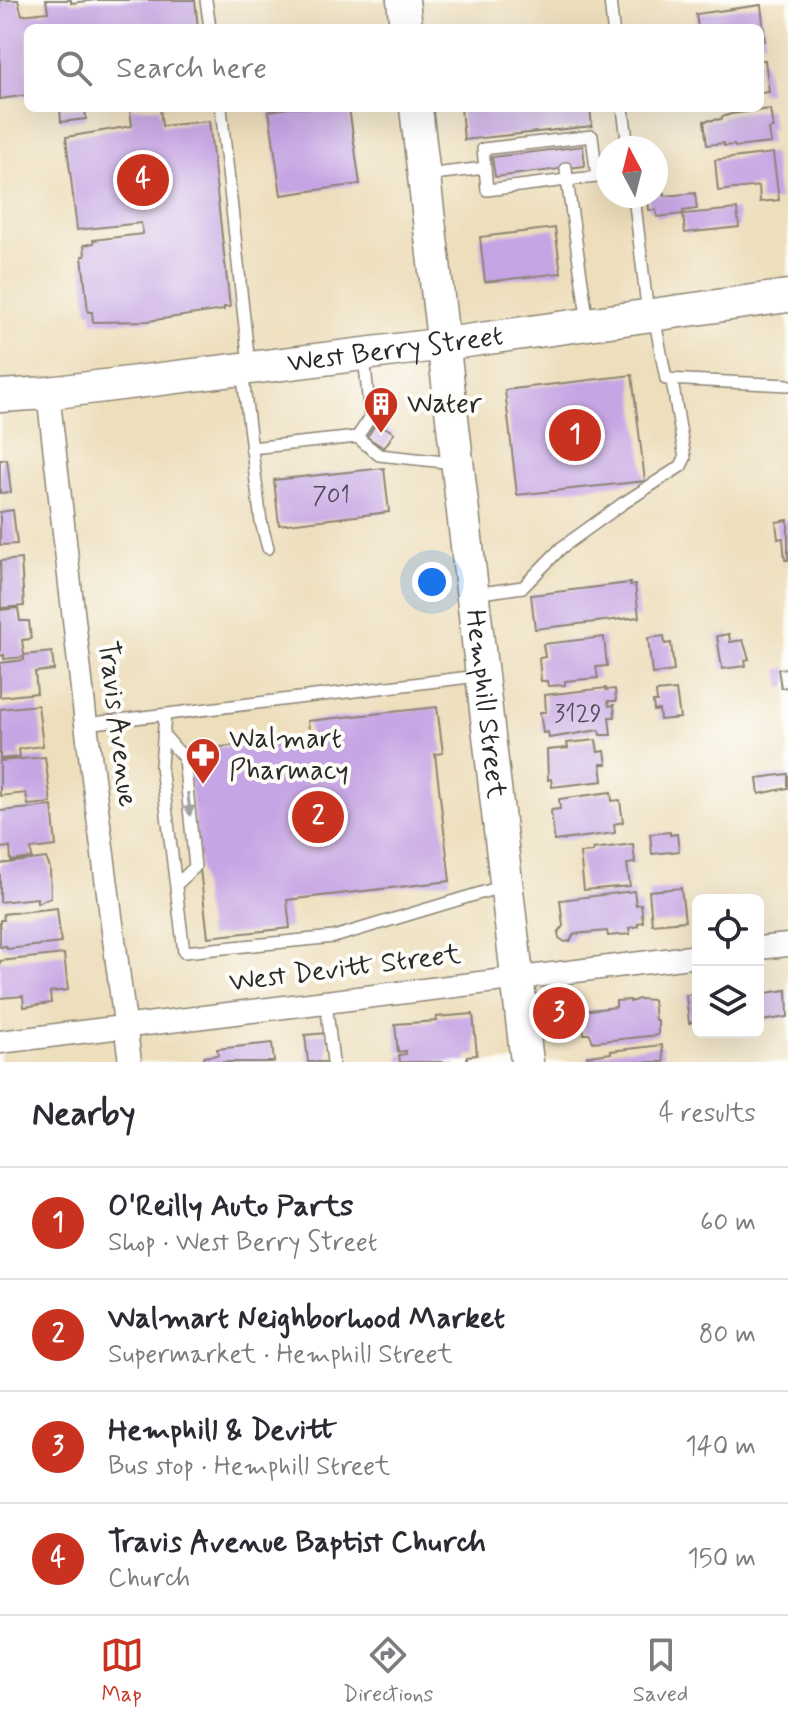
<!DOCTYPE html>
<meta charset="utf-8">
<style>
:root{--surface:#fff;--page:#f2f2f3;--text:#2b2b33;--muted:#7c7c81;--line:#e1e1e2;--accent:#c8321e}
body{margin:0;font-family:Mynerve,sans-serif;background:var(--page);color:var(--text)}
.controls{position:absolute;right:24px;bottom:24px;display:grid;overflow:hidden;border-radius:12px;box-shadow:0 8px 32px #0002}
.controls button{width:72px;height:72px;display:grid;place-items:center;padding:0;border:0;border-bottom:2px solid var(--line);background:var(--surface);color:var(--text);font:40px sans-serif}
.compass{position:absolute;left:596px;top:136px;width:72px;height:72px;border-radius:50%;background:var(--surface);box-shadow:0 8px 32px #0002;rotate:353deg}
.you{position:absolute;left:432px;top:582px;width:28px;height:28px;margin:-20px;border:6px solid #fff;border-radius:50%;background:#1a73e8;box-shadow:0 0 0 12px #1a73e833}
.badge{display:grid;place-items:center;width:52px;height:52px;border-radius:50%;background:var(--accent);color:#fff;font-size:26px;font-weight:700}
.pin{position:absolute;translate:-50% -50%;border:4px solid #fff;box-shadow:0 2px 8px #0006}
.list{margin:0;padding:0;list-style:none}
h2{display:flex;justify-content:space-between;align-items:center;height:104px;margin:0;padding:0 32px;font-size:34px}
h2 small{font-size:26px;font-weight:400;color:var(--muted)}
.list li{display:grid;grid-template-columns:52px 1fr auto;gap:24px;align-items:center;box-sizing:border-box;height:112px;padding:0 32px;border-top:2px solid var(--line)}
.list b{display:block;font-size:30px;white-space:nowrap}
.list p{margin:0;font-size:26px;white-space:nowrap;color:var(--muted)}
.list em{font-size:26px;font-style:normal;color:var(--muted)}
.icon{flex:none;width:44px;height:44px;fill:none;stroke:currentColor;stroke-width:2;stroke-linecap:round;stroke-linejoin:round}
.map{position:relative;flex:none;width:788px;height:1062px;overflow:hidden}
.search{position:absolute;background:var(--surface);box-shadow:0 8px 32px #0002;left:24px;right:24px;top:24px;height:88px;display:flex;align-items:center;gap:20px;box-sizing:border-box;padding:0 28px;border-radius:12px;color:var(--muted);font-size:30px}
.sheet{height:552px;background:var(--surface)}
nav{display:flex;justify-content:space-around;align-items:center;box-sizing:border-box;height:112px;border-top:2px solid var(--line);background:var(--surface);font-size:22px;color:var(--muted)}
nav a{display:grid;justify-items:center;gap:4px}
nav .on{color:var(--accent)}
.map>svg:first-child{display:block}
.building{fill:#c6a5e4}
.lines{fill:none;stroke-linecap:round;stroke-linejoin:round}
.lane-casing{stroke:#8c8474;stroke-width:14}
.street-casing{stroke:#8c8474;stroke-width:25}
.secondary-casing{stroke:#8c8474;stroke-width:35}
.lane{stroke:#fff;stroke-width:11}
.street{stroke:#fff;stroke-width:22}
.secondary{stroke:#fff;stroke-width:32}
.oneway{fill:#a0a0a0}
.labels{text-anchor:middle;dominant-baseline:central;stroke-width:8;stroke-linejoin:round;paint-order:stroke}
.number-label{font-size:24px;fill:#524a59}
.street-label{font-size:28px;fill:#2b2b2b;stroke:#fdfcf7}
.poi-label{font-size:28px;fill:#2b2b2b;stroke:#fdfcf7;text-anchor:start}
</style>
<div class="map">
<svg width="788" height="1062" viewBox="0 0 788 1062">
<rect width="100%" height="100%" fill="#fdfcf7"/>
<filter id="ink" filterUnits="userSpaceOnUse"><feTurbulence type="fractalNoise" baseFrequency=".0125" numOctaves="2"/><feDisplacementMap in="SourceGraphic" scale="16" xChannelSelector="R" yChannelSelector="G"/><feConvolveMatrix kernelMatrix="1 2 1 2 8 2 1 2 1" color-interpolation-filters="sRGB"/></filter>
<filter id="wash" filterUnits="userSpaceOnUse"><feTurbulence type="fractalNoise" baseFrequency=".006" numOctaves="4" result="noise"/><feDisplacementMap in="SourceGraphic" scale="32" xChannelSelector="R" yChannelSelector="G"/><feGaussianBlur stdDeviation="1.8" result="paint"/><feColorMatrix in="noise" values="0 0 0 0 0 0 0 0 0 0 0 0 0 0 0 0 0 1.4 0 .05"/><feComposite in="paint" operator="in"/></filter>
<g filter="url(#wash)">
<rect width="100%" height="100%" fill="#eddebc"/>
<g id="blocks">
<path class="building" d="M0 0H18L22 15 48 12 46 0H71V3L96 0H195L198 28H28V95L0 99Z
M761 5 765 41 760 42V28H698L696 14Z
M760 60H765L769 92 760 93Z
M60 108H85L86 119 61 122Z
M130 108H160L162 126 209 121 230 307H224V310L148 321 93 322 92 312H88L82 256H85L84 245 94 243 93 240 143 234 141 223 77 230 66 137 132 126Z
M288 108H349L360 184 281 195 269 111Z
M461 108H590L592 126 464 140Z
M770 109 773 128 769 129 771 143 735 147 734 145 724 146V143L707 145 704 121 722 119V117L731 114Z
M583 146 585 166 495 177 492 157Z
M773 153 779 200 760 202 759 186 718 191 715 160Z
M665 193V196L695 193 697 209 683 211 684 214 737 209 739 227 685 233 683 214 657 217 656 210H649L648 196Z
M555 228 561 273 485 282 480 237Z
M632 375 645 481 517 495 505 390Z
M377 422 394 433 384 448 367 437Z
M7 459 11 492 0 493V460Z
M384 468 389 512 279 525 274 480Z
M13 510 17 544 0 545V512Z
M788 520V560H785L783 538 778 539 776 522Z
M21 559 24 606 1 608 0 561Z
M630 583V586L635 585 639 617 535 629 531 595Z
M18 608 20 621H29L31 639 22 640 24 655 52 652 54 670 35 672 37 693 0 697V663L24 660V657L4 659V655L0 656V610Z
M729 634 730 642 743 640 749 659 745 660 746 666 722 669 717 636Z
M664 636 665 644 671 643 674 671 652 674 648 638Z
M604 637 607 666 596 667 598 678 565 681V685L548 686 547 681H541L539 658 545 657 543 644Z
M788 668V687L781 688 778 669Z
M606 688V690L615 689 616 701H608L609 706 614 705 615 717H609L611 735H600L599 730 549 738 548 732 543 733 540 712H546L545 695Z
M676 690 680 718 660 720 659 710 654 711 653 702H657L656 692Z
M38 705 43 746 19 749 20 757 0 759V709Z
M437 707 443 753 435 754 450 881 287 900 290 928 208 937 186 751 310 737 308 721Z
M596 740 598 752 605 751 607 764H601L603 781 552 787 551 779 548 780 547 750 568 748 567 743Z
M45 757 51 803 28 805 26 793 0 796V761Z
M788 774V788L759 794 757 778Z
M611 792 612 801 620 800 623 822 614 824 615 833 554 841 551 810 560 809 559 799Z
M52 806 56 846 31 849 32 858 11 861 10 847 0 848V811Z
M670 832V835L677 834 679 851 652 854 650 834Z
M633 844 635 863 627 864 630 886 584 890 580 853 593 852V849Z
M46 858 50 868 51 897 37 903V898L0 902V864Z
M681 888 685 921 652 924 649 891Z
M634 891 636 905 641 904 643 922 638 923V926L629 928 630 934 608 936 607 931 574 934 570 941 565 942 559 938 558 933 563 926 560 900Z
M57 908 61 943 7 949 6 946 0 947V920H4L3 914Z
M64 954 68 990 50 992 51 1003 24 1007 23 996 0 998V961Z
M787 990 788 1017 761 1021 758 994Z
M698 993V1021L689 1023 686 995Z
M639 999 653 1000 655 1020H658V1035L593 1042 590 1034H584L581 1011 616 1007V1001L630 1000V1002Z
M473 1014 477 1055 467 1056V1062H400L399 1055 406 1054V1051L398 1052 395 1024 437 1021 436 1017Z
M327 1033 329 1062H308L305 1035Z
M272 1043 274 1062H203V1057L218 1055 217 1049Z
M662 1045 664 1062H588L587 1056 611 1053V1051Z"/>
</g>
</g>
<g filter="url(#ink)">
<use href="#blocks" fill-opacity="0" stroke="#8c8474" stroke-width="2"/>
<g class="lines">
<g class="lane-casing">
<path id="lane" d="M206 0 210 28
M610 0 613 28
M221 108 249 364
M623 108 628 148
M485 168 483 149 592 136 597 177 567 180 566 168
M425 175 485 168 487 190 567 180 588 323
M634 196 648 315
M654 316 666 379 788 385
M242 370 261 522 268 548
M357 437 379 455 454 463
M251 448 357 437 370 418 364 355
M474 594 523 587 561 548 622 504 681 466 685 458 672 381
M165 714 161 766 184 952 334 937 504 886
M86 724 478 676
M163 734 184 758 195 867 176 885
M326 1002 333 1062"/>
</g>
<g class="street-casing">
<path id="street" d="M48 393 86 724 130 1062
M758 948 788 945
M0 1042 698 956"/>
</g>
<g class="secondary-casing">
<g id="secondary">
<path d="M403 0 406 28"/>
<path id="s1" d="M416 108 527 1062"/>
<path id="s2" d="M0 396 48 393 445 344 788 296"/>
</g>
</g>
<use href="#lane" class="lane"/>
<use href="#street" class="street"/>
<use href="#secondary" class="secondary"/>
</g>
<defs><path id="oneway-solid" d="M-6-.8H1V-3.2L6.5 0L1 3.2V.8H-6Z" transform="scale(2)"/></defs>
<use class="oneway" href="#oneway-solid" transform="translate(189 804) rotate(84)"/>
</g>
<defs>
<g id="building-pin" transform="scale(1.8)"><path d="M0 17L-7.5 6A9.5 9.5 0 1 1 7.5 6Z" fill="#c8321e" stroke="#fdfcf7"/><path d="M-4-6H4V6H1V3H-1V6H-4ZM-2.5-4.3h1.7v1.8h-1.7ZM.8-4.3h1.7v1.8H.8ZM-2.5-1h1.7V.8h-1.7ZM.8-1h1.7V.8H.8Z" fill="#fff"/></g>
<g id="pharmacy-pin" transform="scale(1.8)"><path d="M0 17L-7.5 6A9.5 9.5 0 1 1 7.5 6Z" fill="#c8321e" stroke="#fdfcf7"/><path d="M-2-6h4v4h4v4h-4v4h-4v-4h-4v-4h4Z" fill="#fff"/></g>
</defs>
<g fill-rule="evenodd">
<use href="#building-pin" x="381" y="404"/>
<use href="#pharmacy-pin" x="203" y="755"/>
</g>
<g class="labels">
<g class="number-label">
<text x="331" y="496">701</text>
<text x="578" y="714">3129</text>
</g>
<g class="street-label">
<text stroke="none"><textPath href="#s2" startOffset="398">West Berry Street</textPath></text>
<text stroke="none"><textPath href="#s1" startOffset="600">Hemphill Street</textPath></text>
<text transform="translate(117 724) rotate(83)">Travis Avenue</text>
<text transform="translate(345 969) rotate(-7)">West Devitt Street</text>
</g>
<g class="poi-label">
<text x="407" y="404">Water</text>
<text x="229" y="739">Walmart<tspan x="229" dy="32">Pharmacy</tspan></text>
</g>
</g>
</svg>
<div class="controls">
<button><svg class="icon" aria-label="locate" viewBox="0 0 24 24"><circle cx="12" cy="12" r="6"/><path d="M12 2v4M12 18v4M2 12h4M18 12h4"/></svg></button>
<button><svg class="icon" aria-label="layers" viewBox="0 0 24 24"><path d="M12 4l9 5-9 5-9-5zM3 14l9 5 9-5"/></svg></button>
</div>
<svg class="compass" viewBox="-18 -18 36 36"><path d="M0-13l5 13h-10z" fill="#e53935"/><path d="M0 13l5-13h-10z" fill="#7c7c81"/></svg>
<div class="you"></div>
<div class="pin badge" style="left:575px;top:435px">1</div>
<div class="pin badge" style="left:318px;top:817px">2</div>
<div class="pin badge" style="left:559px;top:1013px">3</div>
<div class="pin badge" style="left:143px;top:180px">4</div>
<div class="search"><svg class="icon" aria-label="search" viewBox="0 0 24 24"><circle cx="10" cy="10" r="6"/><path d="M15 15l6 6"/></svg>Search here</div>
</div>
<section class="sheet">
<h2>Nearby<small>4 results</small></h2>
<ul class="list">
<li><span class="badge">1</span><div><b>O'Reilly Auto Parts</b><p>Shop · West Berry Street</p></div><em>60 m</em></li>
<li><span class="badge">2</span><div><b>Walmart Neighborhood Market</b><p>Supermarket · Hemphill Street</p></div><em>80 m</em></li>
<li><span class="badge">3</span><div><b>Hemphill &amp; Devitt</b><p>Bus stop · Hemphill Street</p></div><em>140 m</em></li>
<li><span class="badge">4</span><div><b>Travis Avenue Baptist Church</b><p>Church</p></div><em>150 m</em></li>
</ul>
</section>
<nav>
<a class="on"><svg class="icon" aria-label="map" viewBox="0 0 24 24"><path d="M3 6l6-2 6 2 6-2v14l-6 2-6-2-6 2zM9 4v14M15 6v14"/></svg>Map</a>
<a><svg class="icon" aria-label="directions" viewBox="0 0 24 24"><path d="M12 3l9 9-9 9-9-9zM9 14v-3h6M13 9l2 2-2 2"/></svg>Directions</a>
<a><svg class="icon" aria-label="saved" viewBox="0 0 24 24"><path d="M7 4h10v16l-5-4-5 4z"/></svg>Saved</a>
</nav>
